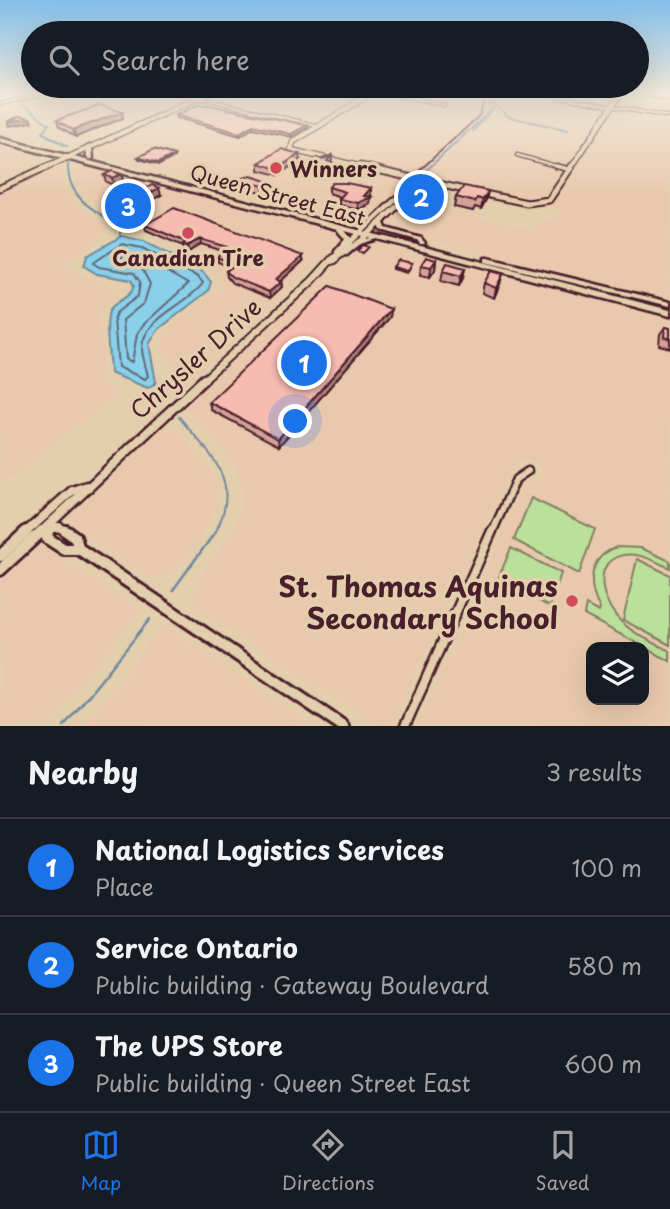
<!DOCTYPE html>
<meta charset="utf-8">
<style>
:root{--surface:#171b24;--page:#20242c;--text:#f1f3f6;--muted:#9ea1a6;--line:#363941;--accent:#1a73e8}
body{margin:0;font-family:"Playpen Sans",sans-serif;background:var(--page);color:var(--text)}
.controls{position:absolute;right:21px;bottom:21px;display:grid;overflow:hidden;border-radius:14px;box-shadow:0 7px 28px #0002}
.controls button{width:63px;height:63px;display:grid;place-items:center;padding:0;border:0;border-bottom:2px solid var(--line);background:var(--surface);color:var(--text);font:35px sans-serif}
.you{position:absolute;left:296px;top:422px;width:24px;height:24px;margin:-18px;border:5px solid #fff;border-radius:50%;background:#1a73e8;box-shadow:0 0 0 10px #1a73e833}
.badge{display:grid;place-items:center;width:46px;height:46px;border-radius:50%;background:var(--accent);color:#fff;font-size:23px;font-weight:700}
.pin{position:absolute;translate:-50% -50%;border:4px solid #fff;box-shadow:0 2px 7px #0006}
.list{margin:0;padding:0;list-style:none}
h2{display:flex;justify-content:space-between;align-items:center;height:91px;margin:0;padding:0 28px;font-size:30px}
h2 small{font-size:23px;font-weight:400;color:var(--muted)}
.list li{display:grid;grid-template-columns:46px 1fr auto;gap:21px;align-items:center;box-sizing:border-box;height:98px;padding:0 28px;border-top:2px solid var(--line)}
.list b{display:block;font-size:26px;white-space:nowrap}
.list p{margin:0;font-size:23px;white-space:nowrap;color:var(--muted)}
.list em{font-size:23px;font-style:normal;color:var(--muted)}
.icon{flex:none;width:38px;height:38px;fill:none;stroke:currentColor;stroke-width:2;stroke-linecap:round;stroke-linejoin:round}
.map{position:relative;flex:none;width:670px;height:726px;overflow:hidden}
.search{position:absolute;background:var(--surface);box-shadow:0 7px 28px #0002;left:21px;right:21px;top:21px;height:77px;display:flex;align-items:center;gap:18px;box-sizing:border-box;padding:0 24px;border-radius:38px;color:var(--muted);font-size:26px}
.sheet{height:385px;background:var(--surface)}
nav{display:flex;justify-content:space-around;align-items:center;box-sizing:border-box;height:98px;border-top:2px solid var(--line);background:var(--surface);font-size:19px;color:var(--muted)}
nav a{display:grid;justify-items:center;gap:4px}
nav .on{color:var(--accent)}
.map>svg:first-child{display:block}
.built{fill:#e9c9ae;fill-rule:evenodd}
.green{fill:#bbe09a;stroke:#828062;stroke-width:2}
.water{fill:#89d0ea;stroke:#70899e;stroke-width:2}
.lines{fill:none;stroke-linecap:round;stroke-linejoin:round}
.shore{stroke:#636677;stroke-width:2}
.stream-far1{stroke:#70899e;stroke-width:2}
.stream{stroke:#70899e;stroke-width:2.5}
.minor-far3-casing{stroke:#4a1f2b;stroke-width:5}
.minor-far2-casing{stroke:#4a1f2b;stroke-width:7}
.minor-far1-casing{stroke:#4a1f2b;stroke-width:11}
.minor-casing{stroke:#4a1f2b;stroke-width:13}
.tertiary-far4-casing{stroke:#4a1f2b;stroke-width:7}
.tertiary-far3-casing{stroke:#4a1f2b;stroke-width:9}
.tertiary-far2-casing{stroke:#4a1f2b;stroke-width:10}
.tertiary-far1-casing{stroke:#4a1f2b;stroke-width:13}
.tertiary-casing{stroke:#4a1f2b;stroke-width:16}
.secondary-far1-casing{stroke:#4a1f2b;stroke-width:7}
.secondary-casing{stroke:#4a1f2b;stroke-width:9}
.primary-casing{stroke:#4a1f2b;stroke-width:5}
.minor-far3{stroke:#e3cfad;stroke-width:2.5}
.minor-far2{stroke:#e3cfad;stroke-width:3.5}
.minor-far1{stroke:#e3cfad;stroke-width:6}
.minor{stroke:#e3cfad;stroke-width:8}
.tertiary-far4{stroke:#e3cfad;stroke-width:4.5}
.tertiary-far3{stroke:#e3cfad;stroke-width:5}
.tertiary-far2{stroke:#e3cfad;stroke-width:6}
.tertiary-far1{stroke:#e3cfad;stroke-width:8}
.tertiary{stroke:#e3cfad;stroke-width:10}
.secondary-far1{stroke:#e3cfad;stroke-width:4.5}
.secondary{stroke:#e3cfad;stroke-width:5}
.primary{fill:#e3cfad;fill-rule:evenodd}
.rail{stroke:#4a1f2b;stroke-width:2}
.wall{fill:#d4a198;stroke:#4a1f2b;stroke-width:2}
.shaded-wall{fill:#ac837c;stroke:#4a1f2b;stroke-width:2}
.building{fill:#f6bbb1;stroke:#4a1f2b;stroke-width:2}
.poi-dot{fill:#d1495b;stroke:#e3cfad;stroke-width:2.5}
.labels{text-anchor:middle;dominant-baseline:central;stroke-width:7;stroke-linejoin:round;paint-order:stroke}
.far-poi-label{font-size:21px;font-weight:bold;fill:#4a1f2b;stroke:#e3cfad;text-anchor:start}
.far-street-label{font-size:21px;fill:#4a1f2b;stroke:#e3cfad}
.street-label{font-size:24px;fill:#4a1f2b;stroke:#e3cfad}
.near-poi-label{font-size:28px;font-weight:bold;fill:#4a1f2b;stroke:#e3cfad;text-anchor:end}
</style>
<div class="map">
<svg width="670" height="726" viewBox="0 0 670 726">
<rect width="100%" height="100%" fill="#e3cfad"/>
<filter id="ink" filterUnits="userSpaceOnUse"><feTurbulence type="fractalNoise" baseFrequency=".0143" numOctaves="2"/><feDisplacementMap in="SourceGraphic" scale="14" xChannelSelector="R" yChannelSelector="G"/><feConvolveMatrix kernelMatrix="1 2 1 2 8 2 1 2 1" color-interpolation-filters="sRGB"/></filter>
<g filter="url(#ink)">
<path class="built" d="M60 93H175L184 97 169 104 163 103 156 107 163 109 79 145 57 134 55 130 60 121 28 100Z
M214 93H670V299L508 261 390 230 384 225 427 184 453 189 442 208 534 230 539 220 556 219 561 210 392 172 388 177 409 181 363 223H359L92 154 94 149 202 101 314 126 288 142 285 148 301 157H315L294 147 324 125 209 97Z
M12 103 41 124 28 138 0 132V105Z
M0 143 39 154 43 159 0 179Z
M63 163 61 180 66 192 77 206 111 226 88 248 61 264 118 292 119 296 98 312 104 355 98 379 120 393 0 487V191Z
M74 163 342 233 346 239 186 384 162 352 163 335 222 286 212 272 181 248 184 246 97 205 76 184Z
M368 242 541 286H552L670 319V726H418L524 483 541 478V467L528 459 518 460 513 466 391 726H377L195 608 194 585 235 526 241 504 240 483 234 465 184 406 320 280ZM591 647H644V700H591Z
M178 429 212 473 217 489 216 508 202 537 173 573 150 579 68 525V517L159 430Z
M43 546 141 610 47 726H0V580L34 548Z
M162 624 314 726H85Z"/>
<path class="green" d="M531 498 595 529 579 574 514 540Z
M617 547 641 548 670 561V568C656 562 640 552 624 555 592 561 601 598 616 616 630 633 651 641 670 651V661L584 615 586 605 599 612 600 609C587 585 588 557 617 547Z
M511 548 561 573 550 607 498 579Z
M637 559 670 575V645L623 620Z"/>
<path class="water" d="M122 236 144 241 203 272 211 282 208 291 159 329 149 344 156 382 148 388 110 373C110 360 103 316 111 308 119 299 130 298 134 286L131 280 97 274 84 266 87 256Z"/>
<g class="lines">
<path class="shore" d="M122 244 142 248 198 277 203 283C188 305 143 318 142 348 142 357 146 367 148 376L145 379 118 367 114 319 116 313 138 296 140 282 134 273 99 267 93 263Z
M124 254 139 256 188 284 143 325 137 334 132 362 126 359 123 320 144 303 150 284 141 267 119 261Z"/>
<path class="stream-far1" d="M7 93 15 98
M495 93 490 101 509 117 569 130
M20 102 49 124 43 133 67 146
M473 131 493 108
M68 164C67 198 94 211 120 226V237
M421 175 488 113
M154 383 163 397
M179 417C211 456 243 480 215 533"/>
<path class="stream" d="M173 590 216 531
M64 726 150 619"/>
<g class="minor-far3-casing">
<path id="minor-far3" d="M181 93 318 126
M388 93 445 105
M543 94 670 117
M0 104 51 93
M517 155 563 168"/>
</g>
<g class="minor-far2-casing">
<path id="minor-far2" d="M556 166 568 169"/>
</g>
<g class="minor-far1-casing">
<path id="minor-far1" d="M492 533 516 479 528 471"/>
</g>
<g class="minor-casing">
<path id="minor" d="M405 726 492 531"/>
</g>
<g class="tertiary-far4-casing">
<path id="tertiary-far4" d="M367 168 291 150 293 142 372 93
M571 168 621 93"/>
</g>
<g class="tertiary-far3-casing">
<path id="tertiary-far3" d="M360 166 469 191
M480 193 527 203 549 200 572 166
M330 261 411 185 417 183
M332 261 362 240 417 187 419 181"/>
</g>
<g class="tertiary-far2-casing">
<path id="tertiary-far2" d="M332 261 335 260
M202 381 312 281 331 260"/>
</g>
<g class="tertiary-far1-casing">
<path id="tertiary-far1" d="M48 529 59 527 69 533
M25 533 72 491 87 486
M40 533 204 379
M48 533V529"/>
</g>
<g class="tertiary-casing">
<path id="tertiary" d="M48 531 47 538 64 549H79L343 726
M66 531 75 537 79 549
M0 556 27 531
M0 570 42 531"/>
</g>
<g class="secondary-far1-casing">
<path id="secondary-far1" d="M186 93H197
M45 168 209 93"/>
</g>
<g class="secondary-casing">
<path id="secondary" d="M0 188 49 166"/>
</g>
<g class="primary-casing">
<path id="primary" d="M0 138 670 310V316L377 239 360 244 347 255H343V253L356 242 371 238 345 231 352 239 339 253H335V251L345 239 338 231 337 229 0 142Z
M89 146 92 148 93 158 90 160 87 158 86 148Z
M387 213 390 215 384 223 386 228 421 238 425 243 424 244H420L417 240 381 230 378 223 385 214Z
M485 258H488L670 302V306L485 262Z"/>
</g>
<use href="#minor-far3" class="minor-far3"/>
<use href="#minor-far2" class="minor-far2"/>
<use href="#minor-far1" class="minor-far1"/>
<use href="#minor" class="minor"/>
<use href="#tertiary-far4" class="tertiary-far4"/>
<use href="#tertiary-far3" class="tertiary-far3"/>
<use href="#tertiary-far2" class="tertiary-far2"/>
<use href="#tertiary-far1" class="tertiary-far1"/>
<use href="#tertiary" class="tertiary"/>
<use href="#secondary-far1" class="secondary-far1"/>
<use href="#secondary" class="secondary"/>
<use href="#primary" class="primary"/>
<path class="rail" d="M626 93 670 101
M420 170 479 116 485 99 491 93"/>
</g>
<path class="wall" d="M122 112 123 118 76 137 59 126 57 120Z
M176 115 307 128 292 137 253 128 240 136 177 118Z
M332 155V171L324 177 309 173V164Z
M138 157H174L159 165 139 159Z
M300 160 278 175 259 170V163Z
M121 174 123 180 114 185 106 182 104 175Z
M238 179 270 182V189L264 193 239 186Z
M329 187 371 188V195L369 197 370 204 358 210 339 205V199L340 197 329 193Z
M142 191 161 195 152 200 144 197Z
M488 191 486 200 481 209 475 207 473 211 454 207 456 197Z
M145 225 303 261 281 281 282 287 270 298 232 283 227 277 226 271 231 267 218 262 217 257 223 251 201 244 188 252 184 250 183 246 146 230Z
M436 260 435 270 430 277 420 275 421 265Z
M412 263 407 273 393 269V267Z
M465 268 463 278 459 286 441 281 443 271Z
M484 283 500 284 494 298 482 293Z
M391 309 390 317 279 446 211 410 209 402Z
M665 327 670 328V348L659 345 660 334Z"/>
<path class="shaded-wall" d="M122 112 123 118 76 137 73 130Z
M30 118 32 122 10 126 8 122Z
M253 125V128L240 136 239 133Z
M307 125V128L292 137 291 134Z
M299 154 300 160 278 175 277 169Z
M174 155V157L159 165 158 163Z
M332 155V171L324 177V168L327 161Z
M121 174 123 180 114 185 112 178Z
M270 182V189L264 193 263 186Z
M159 188 161 195 152 200 150 193Z
M371 188V195L367 199 371 197 370 204 358 210V203Z
M488 191 486 200 481 209 483 200Z
M200 239 201 244 188 252 187 246Z
M303 256V261L276 285V279Z
M436 260 435 270 430 277 431 267Z
M465 268 463 278 459 286 461 276Z
M503 274 500 284 494 298 496 288Z
M281 282 282 287 270 298 269 292Z
M391 309 390 317 279 446 278 439Z"/>
<path class="building" d="M100 105 122 112 73 130 57 120Z
M197 105H209L307 125 291 134 253 125 239 133 176 115Z
M19 116 30 118 8 122Z
M154 149 174 155 158 163 138 157Z
M281 149 299 154 277 169 259 163Z
M332 155 327 161 332 163 324 168 309 164 317 158 322 160Z
M112 171 121 174 112 178 104 175Z
M251 176 270 182 263 186 238 179Z
M332 183H346L371 188 364 196 371 197 358 203 339 199 345 192 329 187Z
M152 185 159 188 150 193 142 191Z
M464 186 488 191 483 200 477 198 475 202 456 197Z
M174 208 303 256 276 279 281 282 269 292 232 277 226 271 236 264 217 257 227 247 200 239 187 246 183 244 186 242 145 225Z
M363 245 369 247 363 253 357 251Z
M426 257 436 260 431 267 421 265Z
M398 260 412 263 408 271 393 267Z
M447 263 465 268 461 276 443 271Z
M491 271 503 274 496 288 484 283Z
M330 286 391 309 278 439 209 402Z
M665 327 670 328V339L664 337Z"/>
</g>
<linearGradient id="sky" x2="0" y2="1"><stop stop-color="#82bfe9"/><stop offset="0.48" stop-color="#f2e9da"/><stop offset="1" stop-color="#f2e9da" stop-opacity="0"/></linearGradient>
<rect width="670" height="195" fill="url(#sky)"/>
<g class="poi-dot">
<circle cx="276" cy="168" r="7"/>
<circle cx="188" cy="233" r="7"/>
<circle cx="572" cy="601" r="7"/>
</g>
<g class="labels">
<g class="far-poi-label">
<text x="290" y="168">Winners</text>
<text x="188" y="257" text-anchor="middle">Canadian Tire</text>
</g>
<g class="far-street-label">
<text transform="translate(278 194) rotate(15)">Queen Street East</text>
</g>
<g class="street-label">
<text transform="translate(195 358) rotate(-42)">Chrysler Drive</text>
</g>
<g class="near-poi-label">
<text x="558" y="585">St. Thomas Aquinas<tspan x="558" dy="32">Secondary School</tspan></text>
</g>
</g>
</svg>
<div class="controls">
<button><svg class="icon" aria-label="layers" viewBox="0 0 24 24"><path d="M12 4l9 5-9 5-9-5zM3 14l9 5 9-5"/></svg></button>
</div>
<div class="you"></div>
<div class="pin badge" style="left:304px;top:363px">1</div>
<div class="pin badge" style="left:421px;top:197px">2</div>
<div class="pin badge" style="left:128px;top:206px">3</div>
<div class="search"><svg class="icon" aria-label="search" viewBox="0 0 24 24"><circle cx="10" cy="10" r="6"/><path d="M15 15l6 6"/></svg>Search here</div>
</div>
<section class="sheet">
<h2>Nearby<small>3 results</small></h2>
<ul class="list">
<li><span class="badge">1</span><div><b>National Logistics Services</b><p>Place</p></div><em>100 m</em></li>
<li><span class="badge">2</span><div><b>Service Ontario</b><p>Public building · Gateway Boulevard</p></div><em>580 m</em></li>
<li><span class="badge">3</span><div><b>The UPS Store</b><p>Public building · Queen Street East</p></div><em>600 m</em></li>
</ul>
</section>
<nav>
<a class="on"><svg class="icon" aria-label="map" viewBox="0 0 24 24"><path d="M3 6l6-2 6 2 6-2v14l-6 2-6-2-6 2zM9 4v14M15 6v14"/></svg>Map</a>
<a><svg class="icon" aria-label="directions" viewBox="0 0 24 24"><path d="M12 3l9 9-9 9-9-9zM9 14v-3h6M13 9l2 2-2 2"/></svg>Directions</a>
<a><svg class="icon" aria-label="saved" viewBox="0 0 24 24"><path d="M7 4h10v16l-5-4-5 4z"/></svg>Saved</a>
</nav>
